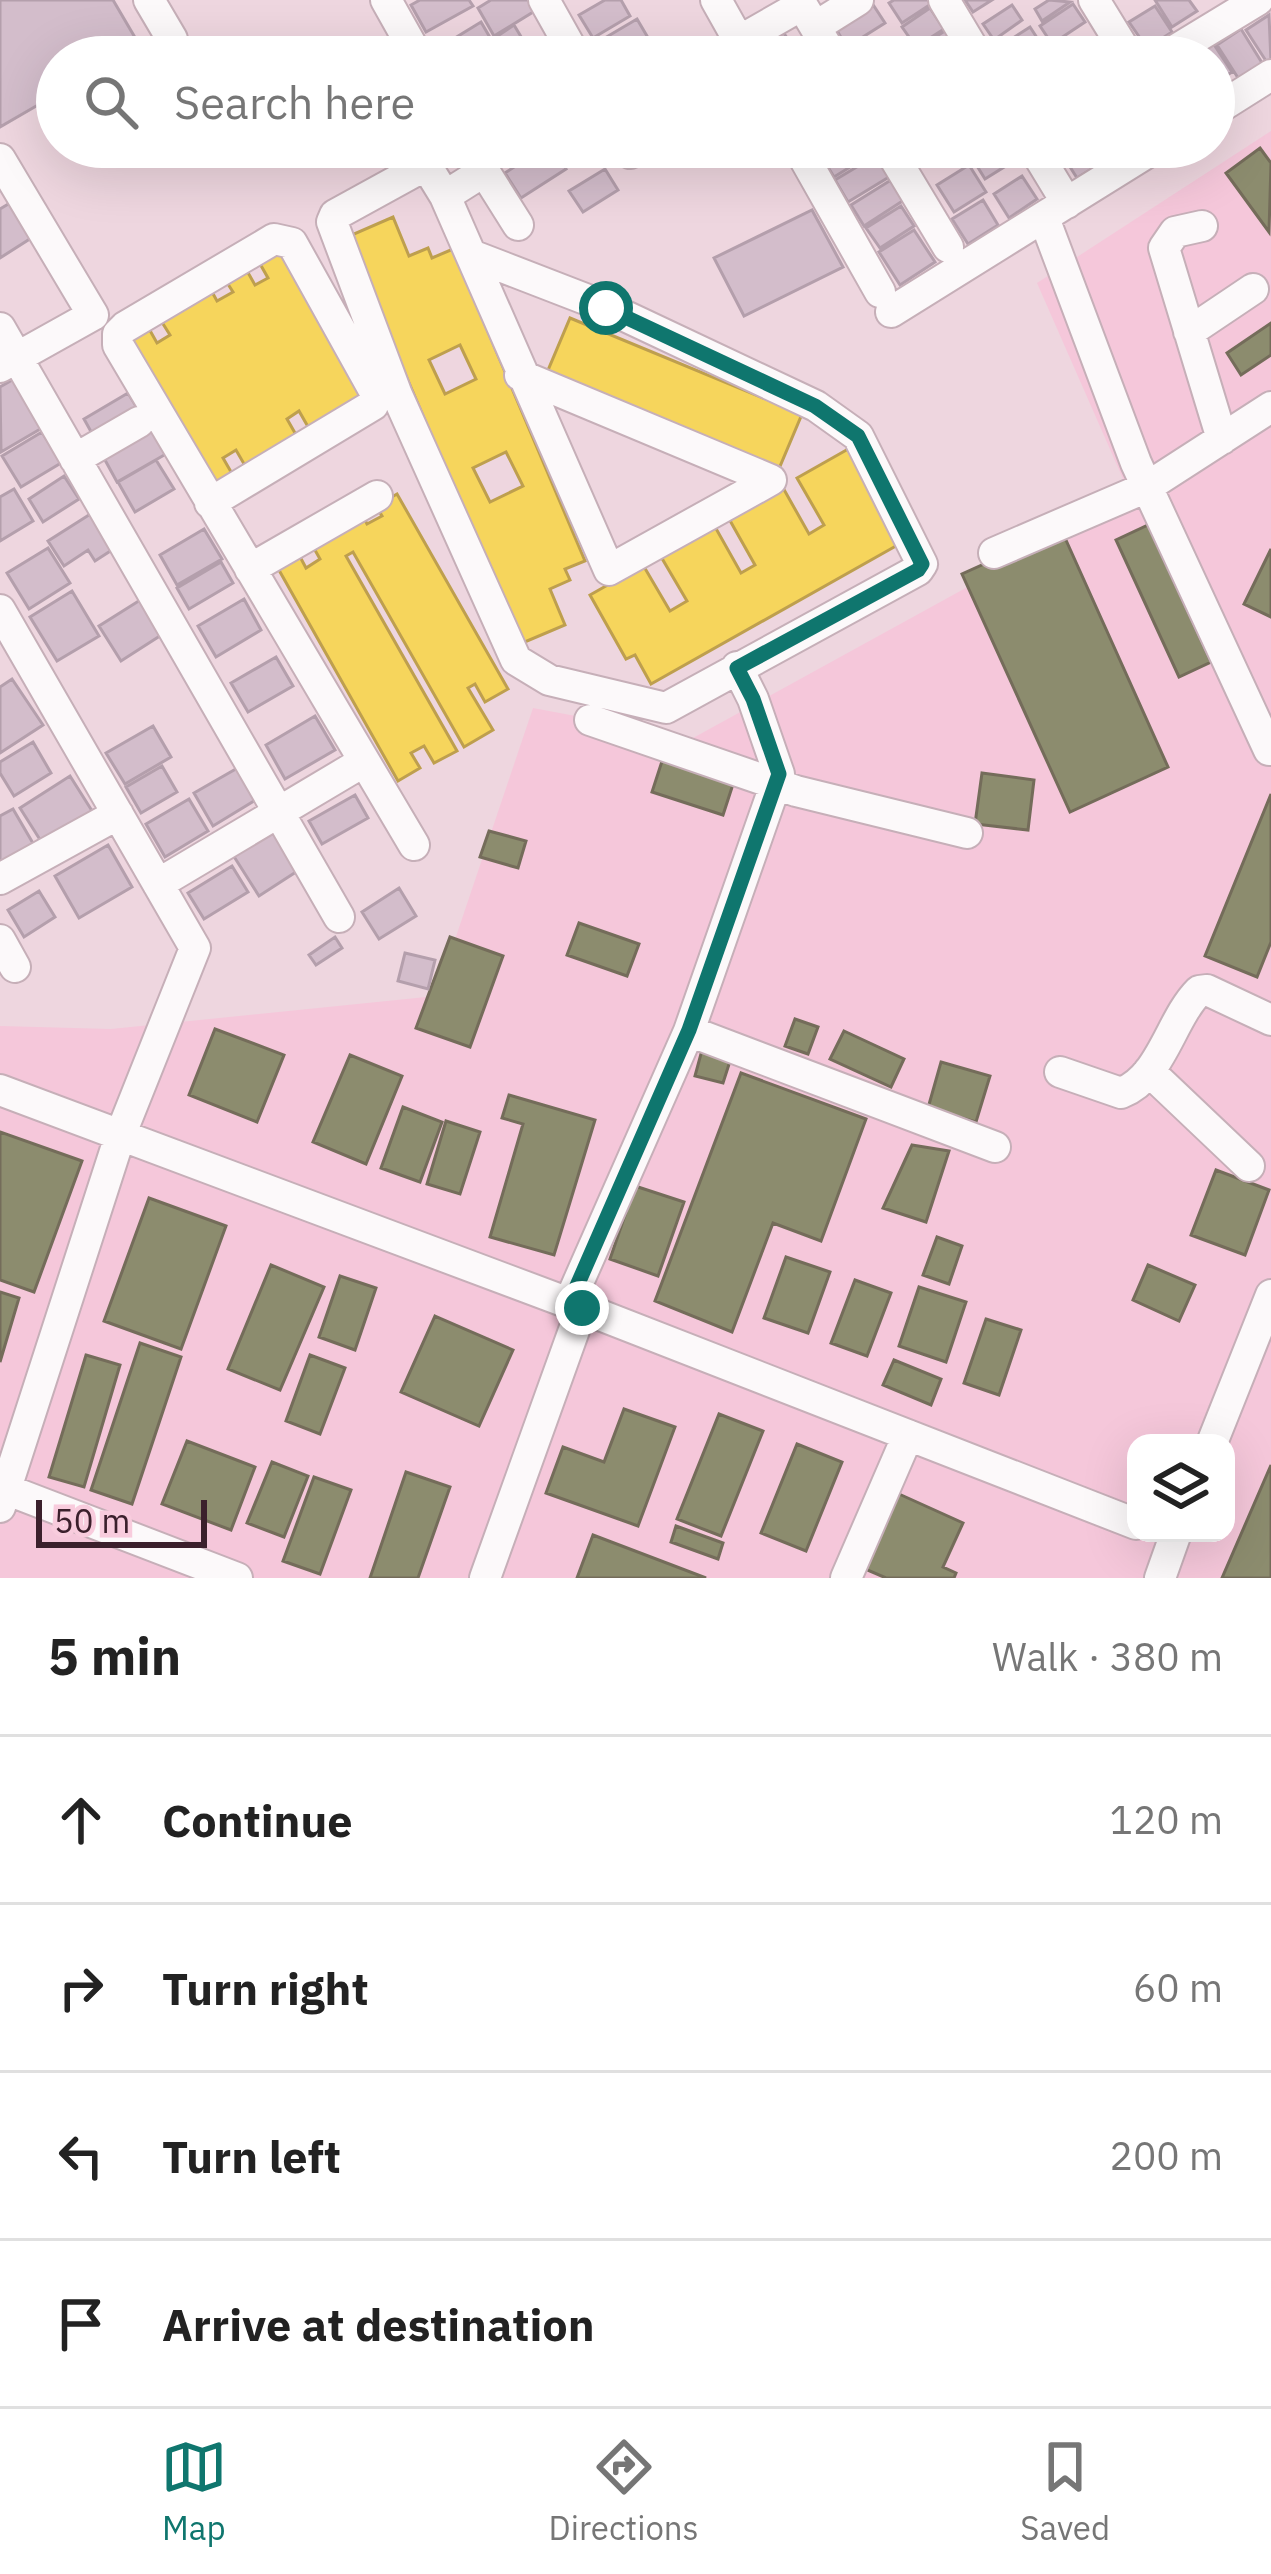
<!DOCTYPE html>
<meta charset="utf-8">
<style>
:root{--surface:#fff;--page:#f6f6f6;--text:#222;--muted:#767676;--line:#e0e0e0;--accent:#0f766e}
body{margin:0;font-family:"IBM Plex Sans",sans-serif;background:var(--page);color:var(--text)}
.controls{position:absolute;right:36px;bottom:36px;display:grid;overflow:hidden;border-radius:24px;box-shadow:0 12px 48px #0002}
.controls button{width:108px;height:108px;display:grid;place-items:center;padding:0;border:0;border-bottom:3px solid var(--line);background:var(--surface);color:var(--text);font:60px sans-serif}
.scale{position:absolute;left:36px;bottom:30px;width:171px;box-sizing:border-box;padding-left:12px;border:6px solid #3b202c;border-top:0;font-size:33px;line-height:42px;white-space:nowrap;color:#3b202c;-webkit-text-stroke:9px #f8ccdd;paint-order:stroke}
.stop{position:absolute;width:36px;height:36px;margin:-27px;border:9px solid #0f766e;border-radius:50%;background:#fff}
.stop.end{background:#0f766e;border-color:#fff;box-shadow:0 3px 12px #0008}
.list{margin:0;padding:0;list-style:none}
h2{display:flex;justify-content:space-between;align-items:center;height:156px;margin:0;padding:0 48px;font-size:51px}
h2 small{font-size:39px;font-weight:400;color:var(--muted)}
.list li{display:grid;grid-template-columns:78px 1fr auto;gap:36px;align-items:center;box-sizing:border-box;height:168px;padding:0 48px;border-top:3px solid var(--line)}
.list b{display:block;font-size:45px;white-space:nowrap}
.list em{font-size:39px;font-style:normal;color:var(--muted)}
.icon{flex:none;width:66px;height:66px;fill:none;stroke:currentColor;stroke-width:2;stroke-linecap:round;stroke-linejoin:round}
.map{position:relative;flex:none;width:1271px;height:1578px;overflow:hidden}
.search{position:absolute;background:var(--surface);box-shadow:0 12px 48px #0002;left:36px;right:36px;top:36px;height:132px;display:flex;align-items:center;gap:30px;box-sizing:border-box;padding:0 42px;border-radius:66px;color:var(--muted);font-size:45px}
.sheet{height:828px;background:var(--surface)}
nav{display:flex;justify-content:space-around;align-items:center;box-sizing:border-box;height:168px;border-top:3px solid var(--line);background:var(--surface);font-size:33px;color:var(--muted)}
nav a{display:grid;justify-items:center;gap:6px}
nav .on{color:var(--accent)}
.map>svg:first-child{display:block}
.built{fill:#f5c7da;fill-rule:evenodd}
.homes{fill:#f6d55c;stroke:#be9f4e;stroke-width:3;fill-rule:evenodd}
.industry{fill:#8c8c6e;stroke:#746c5a;stroke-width:3}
.building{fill:#d3bdcb;stroke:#b49fac;stroke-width:3}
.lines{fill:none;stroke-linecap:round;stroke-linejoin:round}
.minor-casing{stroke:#c6afb8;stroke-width:34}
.minor{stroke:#fcf9fa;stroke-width:30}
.route{stroke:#0f766e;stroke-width:15}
</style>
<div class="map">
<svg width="1271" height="1578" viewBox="0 0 1271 1578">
<rect width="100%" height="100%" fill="#eed6df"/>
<path class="built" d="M1271 131V1578H0V1026L111 1029 436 996 533 708 693 738 1131 497 1037 283ZM1136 1443H1226V1533H1136Z"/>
<path class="homes" d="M393 217 409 256 428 248 432 258 453 249 585 561 565 569 570 580 550 589 565 625 520 644 347 237ZM460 345 476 379 445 394 429 360ZM506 452 523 486 490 502 473 468Z
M279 251 366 401 311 432 299 411 287 419 299 440 247 469 236 450 223 458 234 477 212 490 125 339 148 327 157 343 170 335 160 319 211 290 217 301 233 292 226 281 246 269 255 285 268 278 259 262Z
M570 318 802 414 778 471 546 375Z
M850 448 903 542 651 684 635 655 626 659 590 595 643 565 670 611 687 601 660 555 714 525 741 573 755 565 728 517 782 486 809 534 824 525 797 478Z
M397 494 508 689 485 702 475 684 468 688 493 730 464 747 353 552 346 556 457 751 434 763 424 746 411 753 420 768 398 781 275 563 297 551 306 568 320 559 311 543 362 514 367 524 382 516 376 506Z"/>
<path class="industry" d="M1260 148 1271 163 1269 232 1226 173Z
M1271 323V355L1241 375 1227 353Z
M1148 525 1211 662 1179 677 1116 540Z
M1061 529 1168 767 1070 812 962 574Z
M1271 549V617L1244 604Z
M665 752 736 775 723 815 652 792Z
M982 773 1034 780 1028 830 975 824Z
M1271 794V942L1257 977 1205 956Z
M489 831 526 841 518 868 480 857Z
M579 923 639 944 627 976 567 955Z
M450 937 503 956 470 1047 416 1028Z
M795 1019 818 1027 808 1054 785 1046Z
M215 1029 284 1055 257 1122 189 1095Z
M844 1031 904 1059 891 1087 830 1059Z
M702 1050 731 1058 723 1083 695 1076Z
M350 1055 402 1076 366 1164 313 1142Z
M941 1062 990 1076 976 1122 928 1108Z
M741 1073 866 1119 821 1241 773 1223 732 1332 655 1301Z
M509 1095 595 1120 554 1255 490 1237 523 1124 502 1118Z
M403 1107 442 1122 420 1182 381 1168Z
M446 1121 480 1132 460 1194 427 1184Z
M0 1132 82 1161 34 1292 0 1280Z
M912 1145 949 1151 926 1222 883 1208Z
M1216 1170 1269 1190 1245 1255 1191 1235Z
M635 1186 684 1202 658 1276 610 1259Z
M149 1198 226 1226 181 1349 104 1321Z
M937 1237 962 1246 949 1284 923 1275Z
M786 1257 830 1272 808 1333 764 1318Z
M271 1265 324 1287 280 1390 228 1369Z
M1148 1265 1195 1285 1179 1321 1133 1300Z
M340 1276 376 1288 355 1350 319 1337Z
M855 1280 891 1293 867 1356 831 1343Z
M919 1287 966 1302 946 1362 899 1346Z
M0 1292 19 1298 0 1362Z
M435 1316 513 1350 479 1426 401 1392Z
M986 1319 1021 1330 999 1395 964 1383Z
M140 1343 181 1357 132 1504 91 1490Z
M86 1355 120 1365 84 1487 49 1477Z
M310 1355 345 1368 320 1434 286 1421Z
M894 1360 941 1379 931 1405 883 1385Z
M624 1409 675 1427 638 1526 546 1493 563 1447 604 1462Z
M719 1414 763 1431 721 1536 677 1519Z
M187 1441 255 1467 231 1530 162 1504Z
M797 1444 842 1462 806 1551 761 1533Z
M272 1462 308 1476 284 1537 247 1523Z
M1271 1465V1578H1222Z
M406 1472 450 1487 418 1578H370Z
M314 1477 351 1490 320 1574 283 1561Z
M899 1494 963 1523 943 1567 956 1573 954 1578H886L865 1569Z
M676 1526 723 1543 718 1559 671 1542Z
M593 1535 706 1578H577Z"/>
<path class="building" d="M0 0H113L140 46 122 57H57V94L0 127Z
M420 0H469L473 6 426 32 411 5Z
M491 0H532L538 9 494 36 478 8Z
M605 0H621L630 16 593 38 579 15Z
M870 0 885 23 847 47 831 21Z
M894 0H928L931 4 902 23 889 3Z
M965 0H992L973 12Z
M1049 0 1070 2 1042 21 1035 9Z
M1155 0H1189L1197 11 1172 27Z
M1073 4 1085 22 1052 44 1040 26Z
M1012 5 1022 20 994 40 983 24Z
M1155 6 1172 32 1147 48 1129 22Z
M930 8 944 29 916 47 902 27Z
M1269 15 1271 62 1268 64 1246 30Z
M637 19 654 48 639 57H606L598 42Z
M481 22 499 53 492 57H442L437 49Z
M514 25 529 50 518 57H505L493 39Z
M1030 27 1045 50 1034 57H1001L996 49Z
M781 29 794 48 781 57H765L757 45Z
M948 29 962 51 953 57H917L913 51Z
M1241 29 1264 66 1240 81 1217 45Z
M1209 37 1232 72 1214 83V57H1189Z
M897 43 906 57H874Z
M545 147H551L566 169 521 198 505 173Z
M831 147H874L876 151 834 177 820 154Z
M905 147H940L914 162Z
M997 147H1021L1025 154 985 179 974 161Z
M1084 147H1105L1111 157 1077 178 1065 159Z
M875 156 889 177 848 202 835 180Z
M969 165 986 192 954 212 937 185Z
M605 169 618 190 583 212 569 191Z
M1022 176 1037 199 1009 218 994 194Z
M891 180 904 200 864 226 851 205Z
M15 200 36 235 0 258V209Z
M983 200 998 225 968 244 952 219Z
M901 206 914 226 880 248 866 228Z
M812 210 843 267 744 316 714 258Z
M914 230 935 262 900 285 879 252Z
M14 379 42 428 1 452 0 387Z
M128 393 139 411 94 437 84 419Z
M147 421 166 454 117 482 99 449Z
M42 432 61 463 21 487 2 456Z
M156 460 174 489 135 512 118 482Z
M64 476 79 499 43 522 29 499Z
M14 489 33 521 0 541V497Z
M92 513 115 548 95 561 88 550 64 566 48 541Z
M204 529 222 559 177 585 160 555Z
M48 548 70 583 29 609 7 573Z
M221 562 233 583 189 609 177 588Z
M72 591 99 636 57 661 30 617Z
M145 597 166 632 121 661 99 626Z
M244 599 261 630 216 657 198 626Z
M276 657 293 686 248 712 231 683Z
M12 679 43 725 0 753V687Z
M315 716 335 750 285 779 266 745Z
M153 726 171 757 125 784 106 753Z
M33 742 51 773 14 796 0 773V762Z
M162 766 177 792 141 813 126 787Z
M241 766 259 798 213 826 194 793Z
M70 776 94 814 44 846 20 808Z
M355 795 368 818 322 844 309 821Z
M189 799 208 831 165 857 146 824Z
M13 809 34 845 0 864V816Z
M273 829 299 870 259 896 233 855Z
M108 845 132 887 79 918 55 876Z
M232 866 248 892 204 919 188 893Z
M399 888 416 916 379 939 362 912Z
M39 891 55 917 24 937 8 910Z
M335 937 342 948 316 965 309 955Z
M405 953 435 960 428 989 398 981Z"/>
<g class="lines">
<g class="minor-casing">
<path id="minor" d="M149 0 172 39
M386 0 418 57
M544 0 576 57
M716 0 748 57
M799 0 833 57
M944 0 978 57
M1094 0 1129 57
M815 27 858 0
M739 41 802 5
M1164 57 1258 0
M1214 111 1271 75
M469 147 518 225
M627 147 630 153
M798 147 880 292
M888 147 948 247
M1033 147 1067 203
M0 159 93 315 0 367
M483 172 445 196 609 570 771 480 520 375
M445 196 426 165 335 215 332 222 397 395 516 660 549 680 666 708 918 570 922 564 858 436 816 406 606 307 474 256
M1044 218 1136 463 1269 750
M1202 226 1175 232 1164 248 1222 439
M891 312 1156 147
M0 328 339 917
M1189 332 1253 289
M75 459 139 422
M210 503 373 405 376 394 292 243 274 239 125 327 118 334V345L414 845
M994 553 1147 487 1271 407
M250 569 377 496
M0 610 195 948 120 1136 0 1507
M590 720 796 791 967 833
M0 879 118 814
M158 884 363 762
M0 940 15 967
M689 1031 995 1147
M1149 1071 1249 1166
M1060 1072 1121 1093C1162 1077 1170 1020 1199 991L1207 990 1271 1020
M0 1090 582 1308 1136 1524
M569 1303 689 1031 779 774 753 699 737 667
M1212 1443 1271 1295
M0 1487 237 1578
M485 1578 582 1308
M846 1578 908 1435
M1160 1578 1176 1533"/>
</g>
<use href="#minor" class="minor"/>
</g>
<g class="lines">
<path class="route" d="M582 1308 569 1304 689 1030 779 774 753 699 737 668 918 570 922 564 858 436 815 406 606 308"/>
</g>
</svg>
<div class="controls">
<button><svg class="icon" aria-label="layers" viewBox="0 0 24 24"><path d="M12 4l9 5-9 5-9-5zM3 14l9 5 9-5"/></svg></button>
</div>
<div class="scale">50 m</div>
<div class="stop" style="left:606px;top:308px"></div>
<div class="stop end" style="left:582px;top:1308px"></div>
<div class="search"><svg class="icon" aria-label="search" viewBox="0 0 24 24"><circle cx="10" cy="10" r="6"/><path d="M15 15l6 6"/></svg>Search here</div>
</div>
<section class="sheet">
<h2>5 min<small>Walk · 380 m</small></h2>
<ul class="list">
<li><svg class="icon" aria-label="ahead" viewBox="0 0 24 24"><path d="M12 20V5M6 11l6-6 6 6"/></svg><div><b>Continue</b></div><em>120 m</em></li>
<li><svg class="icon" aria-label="right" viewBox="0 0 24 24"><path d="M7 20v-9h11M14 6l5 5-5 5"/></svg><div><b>Turn right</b></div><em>60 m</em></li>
<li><svg class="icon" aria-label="left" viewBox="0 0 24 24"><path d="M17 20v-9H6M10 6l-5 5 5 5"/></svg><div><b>Turn left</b></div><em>200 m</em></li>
<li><svg class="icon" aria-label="arrive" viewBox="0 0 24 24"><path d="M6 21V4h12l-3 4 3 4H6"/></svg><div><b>Arrive at destination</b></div></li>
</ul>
</section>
<nav>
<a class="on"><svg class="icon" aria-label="map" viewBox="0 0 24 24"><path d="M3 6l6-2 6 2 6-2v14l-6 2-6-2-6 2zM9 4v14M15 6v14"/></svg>Map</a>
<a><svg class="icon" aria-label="directions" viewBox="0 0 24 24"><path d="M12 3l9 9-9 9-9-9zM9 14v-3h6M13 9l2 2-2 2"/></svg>Directions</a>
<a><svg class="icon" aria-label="saved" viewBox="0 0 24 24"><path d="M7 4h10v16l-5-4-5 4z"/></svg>Saved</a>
</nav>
